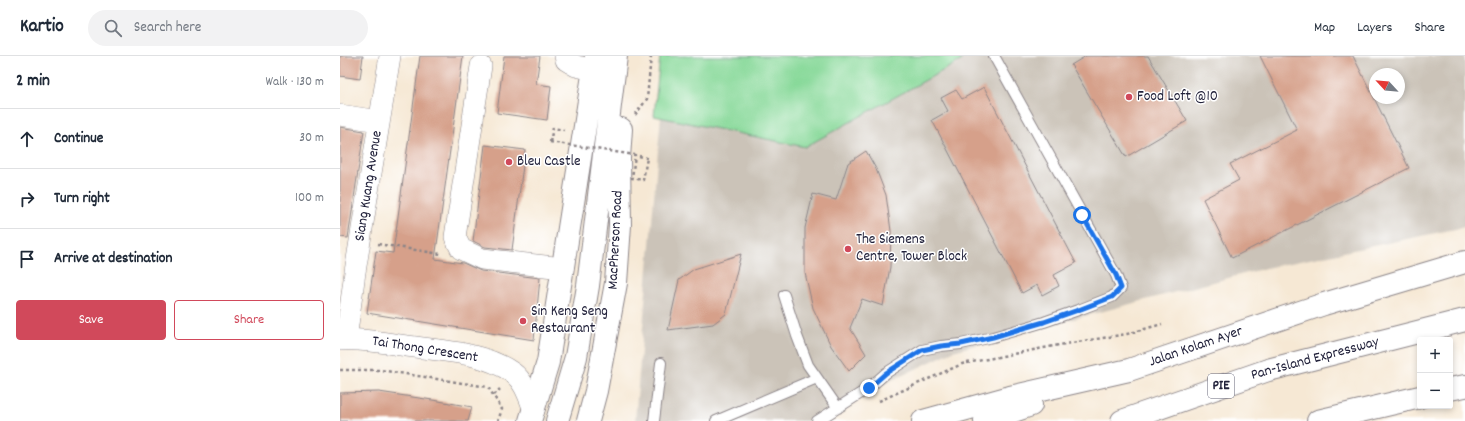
<!DOCTYPE html>
<meta charset="utf-8">
<style>
:root{--surface:#fff;--page:#f2f2f3;--text:#1f2937;--muted:#747a83;--line:#e0e1e3;--accent:#d1495b}
body{margin:0;font-family:Dekko,sans-serif;background:var(--page);color:var(--text)}
.controls{position:absolute;right:12px;bottom:12px;display:grid;overflow:hidden;border-radius:4px;box-shadow:0 2px 6px #0003}
.controls button{width:36px;height:36px;display:grid;place-items:center;padding:0;border:0;border-bottom:1px solid var(--line);background:var(--surface);color:var(--text);font:20px sans-serif}
.compass{position:absolute;left:1029px;top:12px;width:36px;height:36px;border-radius:50%;background:var(--surface);box-shadow:0 2px 6px #0003;rotate:296deg}
.stop{position:absolute;width:12px;height:12px;margin:-9px;border:3px solid #1a73e8;border-radius:50%;background:#fff}
.stop.end{background:#1a73e8;border-color:#fff;box-shadow:0 1px 4px #0008}
.list{margin:0;padding:0;list-style:none}
h2{display:flex;justify-content:space-between;align-items:center;height:52px;margin:0;padding:0 16px;font-size:17px}
h2 small{font-size:13px;font-weight:400;color:var(--muted)}
.list li{display:grid;grid-template-columns:26px 1fr auto;gap:12px;align-items:center;box-sizing:border-box;height:60px;padding:0 16px;border-top:1px solid var(--line)}
.list b{display:block;font-size:15px;white-space:nowrap}
.list em{font-size:13px;font-style:normal;color:var(--muted)}
.actions{display:flex;gap:8px;padding:12px 16px}
.actions a{flex:1;padding:9px 0;border:1px solid var(--accent);border-radius:4px;text-align:center;font-size:14px;color:var(--accent)}
.actions .main{background:var(--accent);color:#fff}
.icon{flex:none;width:22px;height:22px;fill:none;stroke:currentColor;stroke-width:2;stroke-linecap:round;stroke-linejoin:round}
.map{position:relative;flex:none;width:1125px;height:365px;overflow:hidden}
header{display:flex;align-items:center;gap:24px;box-sizing:border-box;height:56px;padding:0 20px;background:var(--surface);border-bottom:1px solid var(--line)}
header strong{font-size:19px}
nav{display:flex;gap:22px;margin-inline-start:auto;font-size:14px}
.search{width:280px;height:36px;background:var(--page);display:flex;align-items:center;gap:10px;box-sizing:border-box;padding:0 14px;border-radius:22px;color:var(--muted);font-size:15px}
main{display:flex}
aside{flex:1;background:var(--surface)}
.map>svg:first-child{display:block}
.industrial{fill:#cbc3b8;fill-rule:evenodd}
.green{fill:#88d99a;stroke:#557e6a}
.building{fill:#d6a08a}
.lines{fill:none;stroke-linecap:round;stroke-linejoin:round}
.lane-casing{stroke:#8c8588;stroke-width:12}
.street-casing{stroke:#8c8588;stroke-width:22}
.primary-casing{stroke:#8c8588;stroke-width:24}
.highway-casing{stroke:#8c8588;stroke-width:24}
.path{stroke:#8c8588;stroke-width:2.5;stroke-dasharray:3 3;stroke-linecap:butt}
.lane{stroke:#fff;stroke-width:10}
.street{stroke:#fff;stroke-width:21}
.primary{stroke:#fff;stroke-width:22}
.highway{stroke:#fff;stroke-width:22}
.path-bridge{stroke:#8c8588;stroke-width:2.5;stroke-dasharray:3 3;stroke-linecap:butt}
.route{stroke:#1a73e8;stroke-width:5}
.poi-dot{fill:#d1495b;stroke:#fff;stroke-width:1.5}
.labels{text-anchor:middle;dominant-baseline:central;stroke-width:3;stroke-linejoin:round;paint-order:stroke}
.shield{fill:#fff;stroke:#646476;stroke-width:1}
.shield-label{font-size:14px;font-weight:bold;fill:#22223b}
.poi-label{font-size:15px;fill:#22223b;stroke:#fff;text-anchor:start}
.street-label{font-size:15px;fill:#22223b;stroke:#fff}
</style>
<header>
<strong>Kartio</strong>
<div class="search"><svg class="icon" aria-label="search" viewBox="0 0 24 24"><circle cx="10" cy="10" r="6"/><path d="M15 15l6 6"/></svg>Search here</div>
<nav><a>Map</a><a>Layers</a><a>Share</a></nav>
</header>
<main>
<aside>
<h2>2 min<small>Walk · 130 m</small></h2>
<ul class="list">
<li><svg class="icon" aria-label="ahead" viewBox="0 0 24 24"><path d="M12 20V5M6 11l6-6 6 6"/></svg><div><b>Continue</b></div><em>30 m</em></li>
<li><svg class="icon" aria-label="right" viewBox="0 0 24 24"><path d="M7 20v-9h11M14 6l5 5-5 5"/></svg><div><b>Turn right</b></div><em>100 m</em></li>
<li><svg class="icon" aria-label="arrive" viewBox="0 0 24 24"><path d="M6 21V4h12l-3 4 3 4H6"/></svg><div><b>Arrive at destination</b></div></li>
</ul>
<div class="actions"><a class="main">Save</a><a>Share</a></div>
</aside>
<div class="map">
<svg width="1125" height="365" viewBox="0 0 1125 365">
<rect width="100%" height="100%" fill="#fff"/>
<filter id="ink" filterUnits="userSpaceOnUse"><feTurbulence type="fractalNoise" baseFrequency=".025" numOctaves="2"/><feDisplacementMap in="SourceGraphic" scale="8" xChannelSelector="R" yChannelSelector="G"/><feConvolveMatrix kernelMatrix="1 2 1 2 8 2 1 2 1" color-interpolation-filters="sRGB"/></filter>
<filter id="wash" filterUnits="userSpaceOnUse"><feTurbulence type="fractalNoise" baseFrequency=".012" numOctaves="4" result="noise"/><feDisplacementMap in="SourceGraphic" scale="16" xChannelSelector="R" yChannelSelector="G"/><feGaussianBlur stdDeviation="0.9" result="paint"/><feColorMatrix in="noise" values="0 0 0 0 0 0 0 0 0 0 0 0 0 0 0 0 0 1.4 0 .05"/><feComposite in="paint" operator="in"/></filter>
<g filter="url(#wash)">
<rect width="100%" height="100%" fill="#f6e8d4"/>
<path class="industrial" d="M326 0H1125V171L926 212 613 295 467 365H295ZM1035 18H1059V42H1035Z"/>
<path class="green" d="M320 0H620L622 4 465 91 314 60Z"/>
<g id="blocks">
<path class="building" d="M0 0H23L20 23 0 20Z
M80 0H123L95 203 123 207 141 215 200 222 194 284 27 257 36 195 53 197Z
M164 0H200L196 28 211 30 207 64 157 57Z
M746 0H808L847 65 786 101 731 9Z
M920 0H1013L1069 112 892 202 863 143 899 124 890 108 957 74Z
M644 31 736 207 714 219 719 230 702 239 697 229 682 237 592 64 608 55 601 42 616 34 622 43Z
M0 71 24 75 8 182 0 181Z
M145 89 185 94 172 194 145 191 133 185Z
M526 95 536 113 546 139 551 175 550 211 543 250 522 243 510 272 526 298 509 315 491 290 473 252 465 217V172L473 138 496 144 508 107Z
M401 198 386 258 373 268 328 274 339 224 354 213Z
M39 336 99 345 132 351 128 365H0V337Z"/>
</g>
</g>
<g filter="url(#ink)">
<use href="#blocks" fill-opacity="0" stroke="#8c8588" stroke-width="1"/>
<g class="lines">
<g class="lane-casing">
<path id="lane" d="M444 239 457 280 468 309 498 352
M314 365 321 307
M376 365 477 322
M477 365 529 332 546 317 582 294 601 290 621 288 653 281 704 266 741 253 772 241 781 232 776 219 654 0"/>
</g>
<g class="street-casing">
<path id="street" d="M225 0 226 4 236 10 254 14
M141 10 115 181 121 193 142 203 223 212
M0 59 39 65
M6 283 15 216 50 0
M0 284C22 282 45 287 67 290 102 295 144 296 173 317 184 325 189 341 194 354"/>
</g>
<g class="primary-casing">
<path id="primary" d="M190 365 208 306 256 0
M217 365 236 301 248 230 276 0
M248 365 256 335 276 227 280 169 279 102 281 73
M583 365 670 341 789 314 984 248 1125 206
M645 365 691 349"/>
</g>
<g class="highway-casing">
<path id="highway" d="M1110 333 1125 330
M782 365 928 314 1125 264
M978 365 1080 341"/>
</g>
<path class="path" d="M295 59 307 43 311 0
M210 86 213 72 224 74
M299 100 307 102
M38 188 101 198
M0 314H40L148 331 162 353 158 365
M154 339 160 333
M539 345 622 308 719 289 787 278 822 268"/>
<use href="#lane" class="lane"/>
<use href="#street" class="street"/>
<use href="#primary" class="primary"/>
<use href="#highway" class="highway"/>
<path class="path-bridge" d="M210 86 295 99 292 122 303 124 307 102"/>
</g>
</g>
<g class="lines" filter="url(#ink)">
<path class="route" d="M529 332 546 317 582 294 601 290 621 288 653 281 704 266 741 253 772 241 781 232 776 219 742 159"/>
</g>
<g class="poi-dot">
<circle cx="789" cy="41" r="4"/>
<circle cx="169" cy="106" r="4"/>
<circle cx="508" cy="193" r="4"/>
<circle cx="183" cy="265" r="4"/>
</g>
<g class="labels">
<rect class="shield" x="868" y="318" width="26" height="24" rx="3"/>
<g class="shield-label">
<text x="881" y="330">PIE</text>
</g>
<g class="poi-label">
<text x="797" y="41">Food Loft @10</text>
<text x="177" y="106">Bleu Castle</text>
<text x="516" y="184">The Siemens<tspan x="516" dy="17">Centre, Tower Block</tspan></text>
<text x="191" y="256">Sin Keng Seng<tspan x="191" dy="17">Restaurant</tspan></text>
</g>
<g class="street-label">
<text transform="translate(29 130) rotate(-81)">Siang Kuang Avenue</text>
<text transform="translate(276 184) rotate(-87)">MacPherson Road</text>
<text transform="translate(856 291) rotate(-19)">Jalan Kolam Ayer</text>
<text transform="translate(85 294) rotate(9)">Tai Thong Crescent</text>
<text transform="translate(975 303) rotate(-15)">Pan-Island Expressway</text>
</g>
</g>
</svg>
<div class="controls">
<button>+</button>
<button>−</button>
</div>
<svg class="compass" viewBox="-18 -18 36 36"><path d="M0-13l5 13h-10z" fill="#e53935"/><path d="M0 13l5-13h-10z" fill="#747a83"/></svg>
<div class="stop" style="left:742px;top:159px"></div>
<div class="stop end" style="left:529px;top:332px"></div>
</div>
</main>
